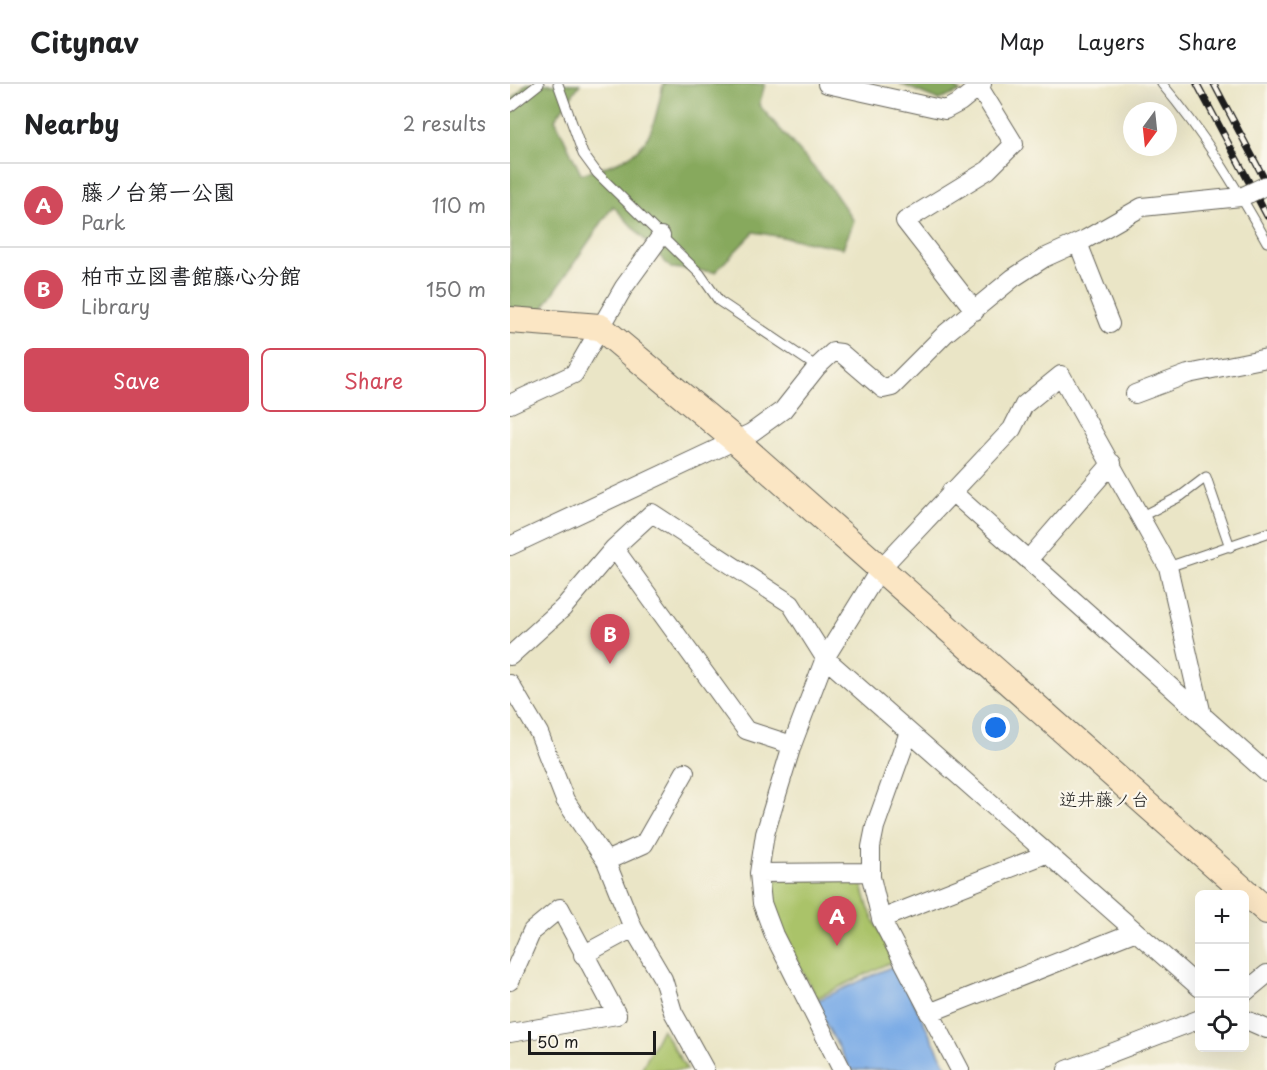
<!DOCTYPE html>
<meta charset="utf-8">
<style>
:root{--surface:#fff;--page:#f6f6f6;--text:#202124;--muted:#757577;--line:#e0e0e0;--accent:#d1495b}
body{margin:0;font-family:"Playpen Sans","Klee One",sans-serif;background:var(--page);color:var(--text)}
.controls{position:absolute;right:18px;bottom:18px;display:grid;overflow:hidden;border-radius:9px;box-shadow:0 6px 24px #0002}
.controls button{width:54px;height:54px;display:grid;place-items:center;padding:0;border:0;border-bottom:2px solid var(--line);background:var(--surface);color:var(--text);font:30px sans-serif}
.compass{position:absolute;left:613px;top:18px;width:54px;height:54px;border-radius:50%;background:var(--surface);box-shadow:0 6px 24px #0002;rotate:195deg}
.scale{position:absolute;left:18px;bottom:15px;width:128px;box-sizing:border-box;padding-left:6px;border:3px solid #1c1c1c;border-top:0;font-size:16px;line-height:21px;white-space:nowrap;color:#1c1c1c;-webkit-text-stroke:4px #fbf7ec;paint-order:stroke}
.you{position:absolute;left:486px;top:644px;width:21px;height:21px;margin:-15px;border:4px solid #fff;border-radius:50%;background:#1a73e8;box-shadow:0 0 0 9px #1a73e833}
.badge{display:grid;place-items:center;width:39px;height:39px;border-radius:50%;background:var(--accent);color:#fff;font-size:20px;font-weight:700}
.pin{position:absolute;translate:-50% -50px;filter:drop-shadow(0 2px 3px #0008)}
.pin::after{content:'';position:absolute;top:32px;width:21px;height:18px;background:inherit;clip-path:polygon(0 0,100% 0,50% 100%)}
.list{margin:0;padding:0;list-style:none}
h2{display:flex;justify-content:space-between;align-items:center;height:78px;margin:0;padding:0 24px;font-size:26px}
h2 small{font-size:20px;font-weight:400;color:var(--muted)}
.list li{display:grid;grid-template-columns:39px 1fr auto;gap:18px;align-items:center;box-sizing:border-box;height:84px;padding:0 24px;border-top:2px solid var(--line)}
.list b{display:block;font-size:22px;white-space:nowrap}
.list p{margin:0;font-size:20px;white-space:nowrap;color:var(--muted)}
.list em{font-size:20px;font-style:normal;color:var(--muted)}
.actions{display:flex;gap:12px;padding:18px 24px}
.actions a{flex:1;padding:14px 0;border:2px solid var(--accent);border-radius:9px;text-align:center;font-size:21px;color:var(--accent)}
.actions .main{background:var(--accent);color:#fff}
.icon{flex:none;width:33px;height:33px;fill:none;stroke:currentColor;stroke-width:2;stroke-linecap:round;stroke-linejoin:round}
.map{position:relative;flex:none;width:757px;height:986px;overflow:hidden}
header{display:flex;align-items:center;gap:36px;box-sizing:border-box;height:84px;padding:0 30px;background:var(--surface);border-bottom:2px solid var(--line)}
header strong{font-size:28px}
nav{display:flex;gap:33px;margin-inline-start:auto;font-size:21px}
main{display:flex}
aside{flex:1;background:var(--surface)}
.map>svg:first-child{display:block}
.green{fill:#aac369;stroke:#637042;stroke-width:1.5}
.forest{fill:#87a95d;stroke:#52623c;stroke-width:1.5}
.water{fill:#7cace6;stroke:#4c6481;stroke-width:1.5}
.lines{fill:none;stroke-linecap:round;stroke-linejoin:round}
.lane-casing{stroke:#646258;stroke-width:11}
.street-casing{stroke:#646258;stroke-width:20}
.secondary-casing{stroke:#646258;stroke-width:28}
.lane{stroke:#fff;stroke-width:9}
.street{stroke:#fff;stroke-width:18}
.secondary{stroke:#fbe6c4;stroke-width:26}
.rail-casing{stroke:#1c1c1c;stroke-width:7}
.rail{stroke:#fbf7ec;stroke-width:4.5;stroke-dasharray:14;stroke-linecap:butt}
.street-bridge-casing{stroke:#646258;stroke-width:20;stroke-linecap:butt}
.street-bridge{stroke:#fff;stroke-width:18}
.labels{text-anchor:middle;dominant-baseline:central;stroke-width:4.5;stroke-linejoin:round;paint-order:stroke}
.neighbourhood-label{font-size:18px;fill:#1c1c1c;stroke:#fbf7ec}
</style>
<header>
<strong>Citynav</strong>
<nav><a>Map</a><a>Layers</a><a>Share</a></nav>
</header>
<main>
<aside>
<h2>Nearby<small>2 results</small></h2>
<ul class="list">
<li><span class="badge">A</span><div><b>藤ノ台第一公園</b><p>Park</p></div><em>110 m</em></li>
<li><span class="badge">B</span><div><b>柏市立図書館藤心分館</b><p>Library</p></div><em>150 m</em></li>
</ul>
<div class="actions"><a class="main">Save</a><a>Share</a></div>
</aside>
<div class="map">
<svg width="757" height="986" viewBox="0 0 757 986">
<rect width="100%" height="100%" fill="#fbf7ec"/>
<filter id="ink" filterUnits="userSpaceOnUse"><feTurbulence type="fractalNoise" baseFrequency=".0167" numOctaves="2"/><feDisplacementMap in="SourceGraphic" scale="12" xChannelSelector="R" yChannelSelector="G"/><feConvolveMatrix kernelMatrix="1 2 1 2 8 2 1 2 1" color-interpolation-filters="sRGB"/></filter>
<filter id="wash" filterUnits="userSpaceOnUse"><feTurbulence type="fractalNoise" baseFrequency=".008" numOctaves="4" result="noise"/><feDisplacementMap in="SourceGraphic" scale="24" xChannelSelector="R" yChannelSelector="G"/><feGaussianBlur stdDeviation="1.35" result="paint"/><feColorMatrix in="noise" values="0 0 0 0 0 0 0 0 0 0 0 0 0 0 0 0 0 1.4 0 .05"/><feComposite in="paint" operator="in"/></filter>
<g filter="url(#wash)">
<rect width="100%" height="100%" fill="#eae5c6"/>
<path class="green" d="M350 794 358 823 383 877 307 914 270 846 256 796Z
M152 945 177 986H131Z"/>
<path class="forest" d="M16 0H70L45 35 71 90C134 72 140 65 153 0H255L249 21 319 101 344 137 333 164 244 148 205 188 161 184 103 122 30 229 0 226V18Z
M390 0H442L450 8 429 16Z"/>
<path class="water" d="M385 881 438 986H341L304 918Z"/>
</g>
<g filter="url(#ink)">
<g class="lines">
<g class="lane-casing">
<path id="lane" d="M48 0 73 70 87 89 190 190 209 217 307 283
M652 0C693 48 726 103 757 158
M0 23 29 0
M632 432 671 412 696 393 720 463
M658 483 757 449"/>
</g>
<g class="street-casing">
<path id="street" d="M317 0 435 26 450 18 472 0
M568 159 600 240
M465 227 395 137 478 86 504 60 469 3
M625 310 678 290 757 274
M0 320 64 290 114 203 151 152
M441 407 757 689
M0 462 241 349 273 326 307 283 323 268 331 269 373 305 382 303 436 249 503 194 534 174 576 155 632 123 731 113 740 109
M104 464 236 646 282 661
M518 476 602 379
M0 572 53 524 104 464 142 429 281 520 315 574 690 904
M0 600 29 649 55 716 96 777 123 844 153 895 163 928 195 986
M399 648 365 743 361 763V793L371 835 450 986
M96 777 134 760 175 688
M249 789 361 788
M371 835 536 770
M73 871 123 844
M0 897 22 847 50 824 107 931 0 949
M734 909 757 890
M419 929 624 848
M734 935 757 945
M332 986 264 851 252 819 249 789 255 750 282 661 315 574 370 485 502 345 514 321 551 291 658 483 692 631
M557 986 690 935"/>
</g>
<g class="secondary-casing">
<path id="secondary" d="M0 236 90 243 224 355 757 827"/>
</g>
<use href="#lane" class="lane"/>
<use href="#street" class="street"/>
<use href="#secondary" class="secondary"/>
<g class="rail-casing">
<path id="rail" d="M687 0 757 132
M704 0 757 100"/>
</g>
<use href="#rail" class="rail"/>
<g class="street-bridge-casing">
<path id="street-bridge" d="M740 109 757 101"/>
</g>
<use href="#street-bridge" class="street-bridge"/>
</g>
</g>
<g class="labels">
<g class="neighbourhood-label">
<text x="594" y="714">逆井藤ノ台</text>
</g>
</g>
</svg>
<div class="controls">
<button>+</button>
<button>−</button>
<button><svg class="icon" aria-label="locate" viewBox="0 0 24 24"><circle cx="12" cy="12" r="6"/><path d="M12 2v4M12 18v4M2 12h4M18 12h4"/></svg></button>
</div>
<svg class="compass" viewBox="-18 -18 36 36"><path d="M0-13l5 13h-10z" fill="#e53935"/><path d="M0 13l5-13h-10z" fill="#757577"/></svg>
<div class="scale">50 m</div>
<div class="you"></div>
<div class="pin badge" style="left:327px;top:862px">A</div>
<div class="pin badge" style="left:100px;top:580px">B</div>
</div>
</main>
